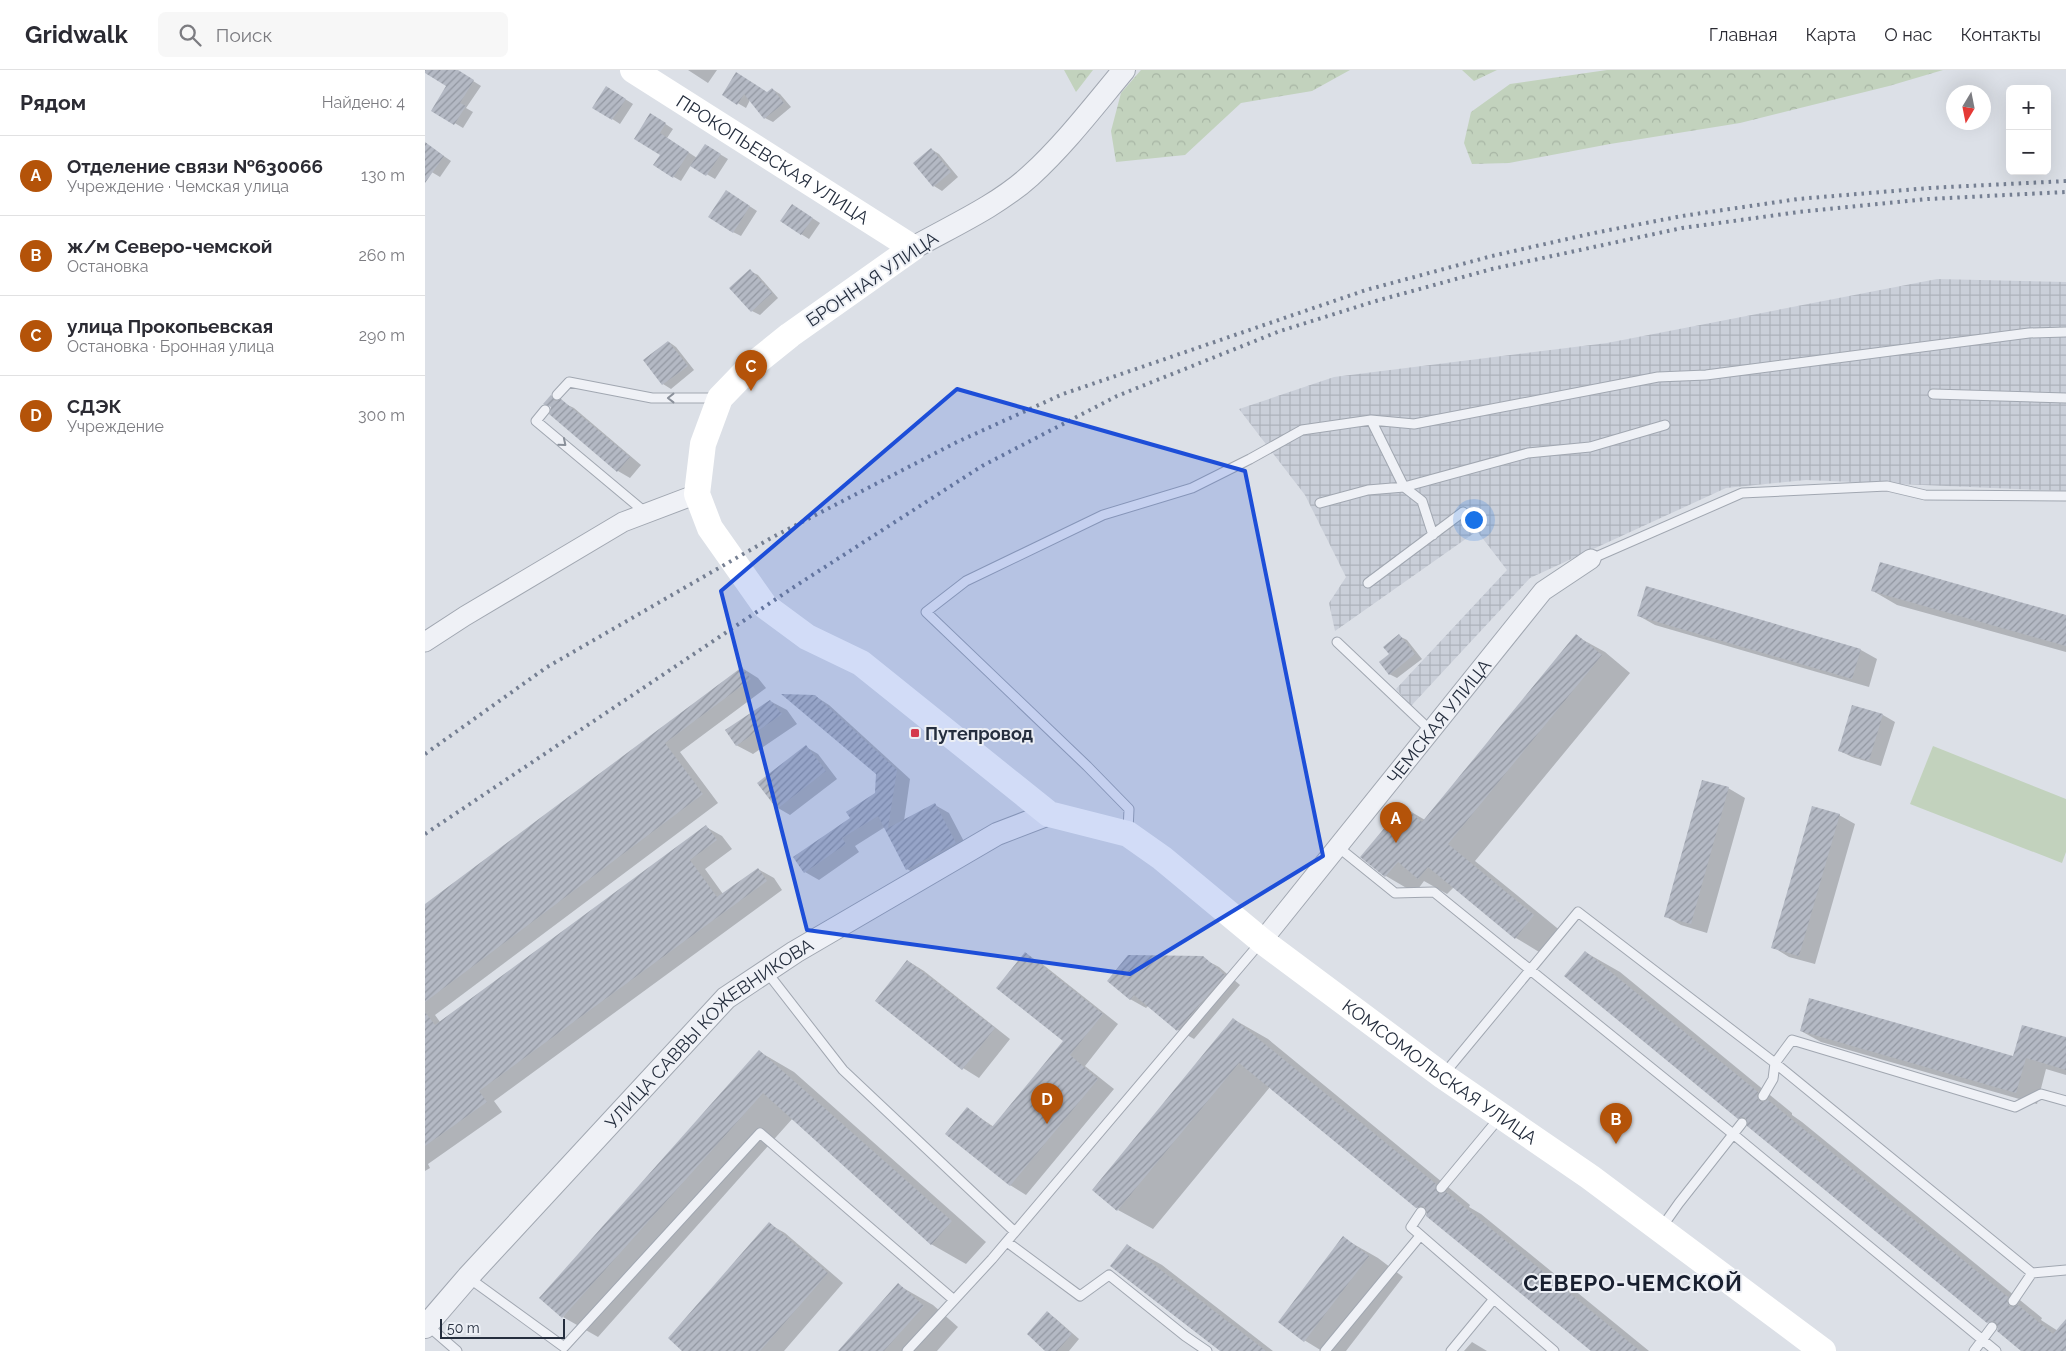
<!DOCTYPE html>
<html lang="ru">
<meta charset="utf-8">
<style>
:root{--surface:#fff;--page:#f7f7f7;--text:#2b2b33;--muted:#7c7c81;--line:#e1e1e2;--accent:#b45309}
body{margin:0;font-family:Raleway,sans-serif;background:var(--page);color:var(--text)}
.controls{position:absolute;right:15px;top:15px;display:grid;overflow:hidden;border-radius:8px;box-shadow:0 5px 20px #0002}
.controls button{width:45px;height:45px;display:grid;place-items:center;padding:0;border:0;border-bottom:1px solid var(--line);background:var(--surface);color:var(--text);font:25px sans-serif}
.compass{position:absolute;left:1521px;top:15px;width:45px;height:45px;border-radius:50%;background:var(--surface);box-shadow:0 5px 20px #0002;rotate:190deg}
.scale{position:absolute;left:15px;bottom:12px;width:125px;box-sizing:border-box;padding-left:5px;border:2px solid #252e3e;border-top:0;font-size:14px;line-height:18px;white-space:nowrap;color:#252e3e;-webkit-text-stroke:4px #eceff5;paint-order:stroke}
.you{position:absolute;left:1048px;top:449px;width:18px;height:18px;margin:-12px;border:4px solid #fff;border-radius:50%;background:#1a73e8;box-shadow:0 0 0 8px #1a73e833}
.badge{display:grid;place-items:center;width:32px;height:32px;border-radius:50%;background:var(--accent);color:#fff;font-size:16px;font-weight:700}
.pin{position:absolute;translate:-50% -41px;filter:drop-shadow(0 1px 2px #0008)}
.pin::after{content:'';position:absolute;top:26px;width:18px;height:15px;background:inherit;clip-path:polygon(0 0,100% 0,50% 100%)}
.list{margin:0;padding:0;list-style:none}
h2{display:flex;justify-content:space-between;align-items:center;height:65px;margin:0;padding:0 20px;font-size:21px}
h2 small{font-size:16px;font-weight:400;color:var(--muted)}
.list li{display:grid;grid-template-columns:32px 1fr auto;gap:15px;align-items:center;box-sizing:border-box;height:80px;padding:0 20px;border-top:1px solid var(--line)}
.list b{display:block;font-size:19px;white-space:nowrap}
.list p{margin:0;font-size:16px;white-space:nowrap;color:var(--muted)}
.list em{font-size:16px;font-style:normal;color:var(--muted)}
.icon{flex:none;width:28px;height:28px;fill:none;stroke:currentColor;stroke-width:2;stroke-linecap:round;stroke-linejoin:round}
.map{position:relative;flex:none;width:1641px;height:1281px;overflow:hidden}
header{display:flex;align-items:center;gap:30px;box-sizing:border-box;height:70px;padding:0 25px;background:var(--surface);border-bottom:1px solid var(--line)}
header strong{font-size:24px}
nav{display:flex;gap:28px;margin-inline-start:auto;font-size:18px}
.search{width:350px;height:45px;background:var(--page);display:flex;align-items:center;gap:12px;box-sizing:border-box;padding:0 18px;border-radius:8px;color:var(--muted);font-size:19px}
main{display:flex}
aside{flex:1;background:var(--surface)}
.map>svg:first-child{display:block}
.industrial{fill:url(#industrial-grid)}
.green{fill:#c2d2bd}
.forest{fill:url(#forest-crowns)}
.shadow{fill:#0003}
.building{fill:url(#building-hatch)}
.lines{fill:none;stroke-linecap:round;stroke-linejoin:round}
.service-casing{stroke:#a1a7b1;stroke-width:11}
.minor-casing{stroke:#a1a7b1;stroke-width:21}
.tertiary-casing{stroke:#a1a7b1;stroke-width:24}
.service{stroke:#eff1f6;stroke-width:9}
.minor{stroke:#eff1f6;stroke-width:19}
.tertiary{stroke:#eff1f6;stroke-width:22}
.secondary{stroke:#fff;stroke-width:26}
.rail{stroke:#757f92;stroke-width:4;stroke-dasharray:2.5 5;stroke-linecap:butt}
.oneway{stroke:#8a909a}
.marked{fill:#1d4ed8;fill-opacity:0.2;stroke:#1d4ed8;stroke-width:4;stroke-linejoin:round}
.poi-dot{fill:#d43a4d;stroke:#eceff5;stroke-width:2}
.labels{text-anchor:middle;dominant-baseline:central;stroke-width:4;stroke-linejoin:round;paint-order:stroke}
.street-label{font-size:18px;fill:#252e3e;stroke:#eceff5}
.poi-label{font-size:18px;font-weight:bold;fill:#252e3e;stroke:#eceff5;text-anchor:start}
.district-label{font-size:22px;font-weight:bold;letter-spacing:1px;fill:#181f2f;stroke:#eceff5}
</style>
<header>
<strong>Gridwalk</strong>
<div class="search"><svg class="icon" aria-label="search" viewBox="0 0 24 24"><circle cx="10" cy="10" r="6"/><path d="M15 15l6 6"/></svg>Поиск</div>
<nav><a>Главная</a><a>Карта</a><a>О нас</a><a>Контакты</a></nav>
</header>
<main>
<aside>
<h2>Рядом<small>Найдено: 4</small></h2>
<ul class="list">
<li><span class="badge">A</span><div><b>Отделение связи №630066</b><p>Учреждение · Чемская улица</p></div><em>130 m</em></li>
<li><span class="badge">B</span><div><b>ж/м Северо-чемской</b><p>Остановка</p></div><em>260 m</em></li>
<li><span class="badge">C</span><div><b>улица Прокопьевская</b><p>Остановка · Бронная улица</p></div><em>290 m</em></li>
<li><span class="badge">D</span><div><b>СДЭК</b><p>Учреждение</p></div><em>300 m</em></li>
</ul>
</aside>
<div class="map">
<svg width="1641" height="1281" viewBox="0 0 1641 1281">
<defs>
<pattern id="industrial-grid" width="8" height="8" patternUnits="userSpaceOnUse" patternTransform="scale(1.25)"><rect width="8" height="8" fill="#cacfd9"/><path d="M0 4h8M4 0v8" fill="none" stroke="#adb2bb"/></pattern>
<pattern id="forest-crowns" width="20" height="18" patternUnits="userSpaceOnUse" patternTransform="scale(1.25)"><rect width="20" height="18" fill="#c2d2bd"/><path d="M2 6a3 3 0 1 1 6 0M12 15a3 3 0 1 1 6 0" fill="none" stroke="#a7b5a4"/></pattern>
<pattern id="building-hatch" width="6" height="6" patternUnits="userSpaceOnUse" patternTransform="scale(1.25)"><rect width="6" height="6" fill="#b4b9c4"/><path d="M-1 1l2-2M0 6l6-6M5 7l2-2" fill="none" stroke="#9297a1"/></pattern>
</defs>
<rect width="100%" height="100%" fill="#dce0e7"/>
<path class="industrial" d="M1512 209 1641 212V421L1381 410 1301 418 1105 508 986 636 971 619 1082 500 1052 461 910 561 904 533 921 507 880 425 814 339 909 307 1182 273Z"/>
<path class="green" d="M1508 676 1641 729V782L1637 793 1485 734Z"/>
<path class="forest" d="M639 0H668L651 22Z
M716 0H925L887 21 816 33 760 85 691 92 686 61 696 23Z
M1037 0H1072L1049 11Z
M1182 0H1518L1464 16 1315 53 1185 74 1084 93 1047 94 1039 73 1046 42 1085 14Z"/>
<path class="shadow" d="M11 0H31L56 16 41 38 48 42 38 58 8 40 23 16Z
M263 0H292L283 13Z
M347 19 355 24 366 37 348 52 340 48 325 30 321 38 299 25 343 23Z
M189 22 208 34 195 54 169 37Z
M233 49 248 59 242 68 272 88 288 80 303 89 290 109 266 95 256 111 249 107 236 85Z
M0 73 26 91 15 107 0 98Z
M506 79 514 84 533 107 517 121 509 116 490 93Z
M309 126 332 141 316 166 308 162Z
M375 140 395 153 384 169 376 164Z
M325 201 333 205 353 228 335 245 327 241Z
M244 272 251 277 269 300 246 319 238 314Z
M126 327 149 338 216 395 205 408 193 401 127 337Z
M1448 521 1641 546V582L1472 535Z
M1214 546 1436 580 1452 589 1444 617 1230 555Z
M974 566 982 570 997 589 972 608 964 604 966 584Z
M1151 566 1180 582 1205 603 1050 791 1137 862 1119 885 1091 868 1029 817 1022 824 999 811 990 823 961 806 937 787 978 737 1000 750Z
M317 598 333 608 341 618 255 682 293 733 10 945 15 952 281 757 297 766 307 779 280 799 298 824 333 799 349 808 357 820 69 1031 77 1042 3 1094 5 1098 0 1101V836Z
M390 626 404 635 485 709 479 751 510 735 524 743 544 781 496 807 482 799 460 757 430 776 434 782 394 810 380 802 427 749 451 724 452 703Z
M345 631 362 640 372 654 328 684 311 675Z
M1428 636 1458 645 1470 652 1456 696 1427 687 1415 681Z
M381 677 393 684 412 709 365 745 353 738Z
M1303 718 1320 728 1282 863 1256 855 1240 846Z
M1414 745 1430 754 1390 894 1364 887 1348 877Z
M1160 882 1195 902 1367 1043V1045L1377 1052 1617 1248 1616 1250 1633 1261 1641 1251V1281H1597L1574 1259 1563 1252 1323 1053 1313 1048Z
M600 884 616 893 693 954 660 996 689 1019 601 1125 585 1115 542 1039 569 1057 640 971Z
M777 888 794 897 815 915 769 969 753 960 723 936 721 938 705 929 684 911Z
M483 891 499 901 585 969 554 1008 538 998Z
M808 949 843 969 1045 1135 1044 1137 1056 1144 1224 1281H1168L1003 1144 992 1137 845 1017 728 1159 693 1140Z
M1376 961 1589 988 1641 968V1005L1621 999 1612 1034 1396 972Z
M335 982 369 1002 561 1172 541 1194 506 1174 368 1048 173 1267 138 1247Z
M344 1154 360 1163 418 1213 359 1281H259Z
M918 1168 953 1188 978 1207 921 1281H897L879 1270Z
M702 1175 737 1195 848 1281H797Z
M473 1215 508 1235 533 1257 512 1281H415Z
M622 1243 630 1248 654 1269 644 1281H622Z
M1047 1272 1062 1281H1039Z"/>
<path class="building" d="M0 0H33L49 10 35 33 41 36 29 55 6 41 21 16 0 3Z
M311 2 342 22 347 18 359 33 339 49 319 24 312 35 297 25Z
M181 16 201 29 187 50 167 38Z
M225 43 241 53 235 63 264 82 248 108 228 95 235 85 209 69Z
M0 72 19 86 0 113Z
M280 74 296 84 281 106 265 96Z
M506 78 526 102 508 117 488 93Z
M301 120 325 136 308 163 283 147Z
M367 134 388 148 376 165 355 151Z
M325 199 347 223 326 242 304 218Z
M243 271 263 296 237 315 218 290Z
M126 325 130 331 136 329 205 387 192 402 124 344 126 337 118 334Z
M1455 492 1641 545V576L1446 521Z
M1221 516 1436 579 1427 609 1212 546Z
M974 564 990 584 964 605 954 592 964 584 958 577Z
M1151 564 1177 585 1023 774 1109 845 1090 869 1003 797 993 809 973 792 960 807 935 787 978 736 997 752Z
M317 597 326 609 240 673 278 724 0 932V834Z
M356 624 390 625 472 700 463 758 510 733 531 773 481 800 453 746 417 768 421 774 379 803 368 787 425 748 421 742 450 723 451 704Z
M345 630 357 644 311 676 300 660Z
M1427 635 1458 644 1444 691 1413 681Z
M381 675 401 701 352 739 332 713Z
M1277 710 1304 717 1266 854 1239 847Z
M1387 736 1415 744 1374 886 1346 878Z
M281 755 292 770 265 790 292 827 333 798 342 811 54 1021 62 1032 0 1076V942L10 955Z
M1160 881 1333 1022 1332 1026 1334 1031 1338 1032 1343 1030 1583 1227 1582 1231 1584 1236 1588 1237 1593 1235 1628 1264 1641 1249V1281H1596L1572 1261 1573 1257 1571 1252 1567 1251 1562 1253 1322 1056 1321 1048 1317 1047 1313 1049 1139 906Z
M600 882 678 944 645 985 673 1009 585 1116 520 1064 542 1037 567 1057 638 971 571 918Z
M703 885 778 886 800 905 752 961 709 925 705 930 682 911Z
M482 890 570 958 537 1000 450 931Z
M1384 928 1588 986 1597 955 1641 967V1000L1601 988 1591 1023 1375 961Z
M808 948 1011 1114 1010 1117 1012 1122 1015 1124 1021 1122 1215 1281H1166L1001 1146 1002 1142 1000 1137 996 1136 991 1138 814 993 692 1141 667 1120Z
M334 980 527 1151 506 1175 338 1023 137 1248 114 1228Z
M344 1152 403 1203 335 1281H257L243 1268Z
M918 1166 944 1186 879 1272 853 1252Z
M702 1174 841 1281H795L685 1196Z
M473 1213 499 1236 459 1281H413Z
M622 1241 647 1264 632 1281H620L602 1264Z"/>
<g class="lines">
<g class="service-casing">
<path id="service" d="M1508 324 1641 328
M132 325 144 312 227 328H292
M120 340 111 351 221 443
M946 350 979 417 997 431 1008 465
M895 433 943 420 979 417 1103 383 1165 377 1240 355
M1166 489 1317 423 1462 416 1500 425 1641 426
M943 513 1038 442
M912 572 1006 661
M703 761 704 739 662 696 501 542 541 511 678 445 767 418 825 389 877 360 946 350 989 354 1233 307 1281 305 1604 263 1641 262
M913 777 970 823 1009 822 1308 1064 1571 1281
M341 901 418 1000 590 1162
M1019 1004 1153 842 1350 993 1607 1203 1588 1231
M1338 1026 1348 1009 1350 993 1367 970 1590 1037 1616 1024 1641 1031
M1016 1118 1075 1047
M996 1142 986 1157 1129 1281
M1237 1157 1254 1133 1317 1053
M582 1172 655 1226 684 1205 760 1266 782 1281
M1607 1203 1641 1200
M44 1208 139 1277 335 1063 529 1230
M2 1255 32 1281
M482 1281 567 1189 835 873
M900 1281 995 1166
M1026 1281 1068 1230
M1549 1281 1567 1257"/>
</g>
<g class="minor-casing">
<g id="minor">
<path d="M0 572 40 546 198 452 272 424"/>
<path id="s1" d="M837 871 1118 521 1166 489"/>
</g>
</g>
<g class="tertiary-casing">
<g id="tertiary">
<path d="M488 178C527 156 572 136 605 106 640 74 669 36 699 0"/>
<path id="s2" d="M0 1257 43 1207 301 928 370 882 572 764 624 744"/>
</g>
</g>
<use href="#service" class="service"/>
<use href="#minor" class="minor"/>
<use href="#tertiary" class="tertiary"/>
<path class="secondary" id="s3" d="M208 0 488 178 365 265 324 298 295 328 278 374 272 424 285 458 340 536 382 567 436 593 624 744 703 764 737 788 837 871 1018 1006 1165 1107 1398 1281"/>
<path class="rail" d="M0 684 122 597 346 468 532 372 638 324 941 220 1067 186 1169 163 1257 146 1373 129 1504 118 1641 111
M0 764 372 515 557 396 692 326 855 261 951 231 1067 199 1257 158 1374 142 1503 129 1641 122"/>
</g>
<defs><path id="oneway-chevron" d="M-2-3.5L2.5 0L-2 3.5" fill="none" stroke-width="1.6" stroke-linecap="round" stroke-linejoin="round" transform="scale(1.25)"/></defs>
<g class="oneway">
<use href="#oneway-chevron" transform="translate(246 328) rotate(180)"/>
<use href="#oneway-chevron" transform="translate(138 373) rotate(40)"/>
</g>
<path class="marked" d="M532 319 820 401 898 786 705 904 382 860 296 521Z"/>
<rect class="poi-dot" x="485" y="658" width="10" height="10" rx="2.5"/>
<g class="labels">
<g class="street-label">
<text stroke="none"><textPath href="#s3" startOffset="166">ПРОКОПЬЕВСКАЯ УЛИЦА</textPath></text>
<text transform="translate(447 209) rotate(-34)">БРОННАЯ УЛИЦА</text>
<text stroke="none"><textPath href="#s1" startOffset="282">ЧЕМСКАЯ УЛИЦА</textPath></text>
<text stroke="none"><textPath href="#s2" startOffset="410">УЛИЦА САВВЫ КОЖЕВНИКОВА</textPath></text>
<text stroke="none"><textPath href="#s3" startOffset="1635">КОМСОМОЛЬСКАЯ УЛИЦА</textPath></text>
</g>
<g class="poi-label">
<text x="500" y="663">Путепровод</text>
</g>
<g class="district-label">
<text x="1208" y="1213">СЕВЕРО-ЧЕМСКОЙ</text>
</g>
</g>
</svg>
<div class="controls">
<button>+</button>
<button>−</button>
</div>
<svg class="compass" viewBox="-18 -18 36 36"><path d="M0-13l5 13h-10z" fill="#e53935"/><path d="M0 13l5-13h-10z" fill="#7c7c81"/></svg>
<div class="scale">50 m</div>
<div class="you"></div>
<div class="pin badge" style="left:971px;top:773px">A</div>
<div class="pin badge" style="left:1191px;top:1074px">B</div>
<div class="pin badge" style="left:326px;top:321px">C</div>
<div class="pin badge" style="left:622px;top:1054px">D</div>
</div>
</main>
